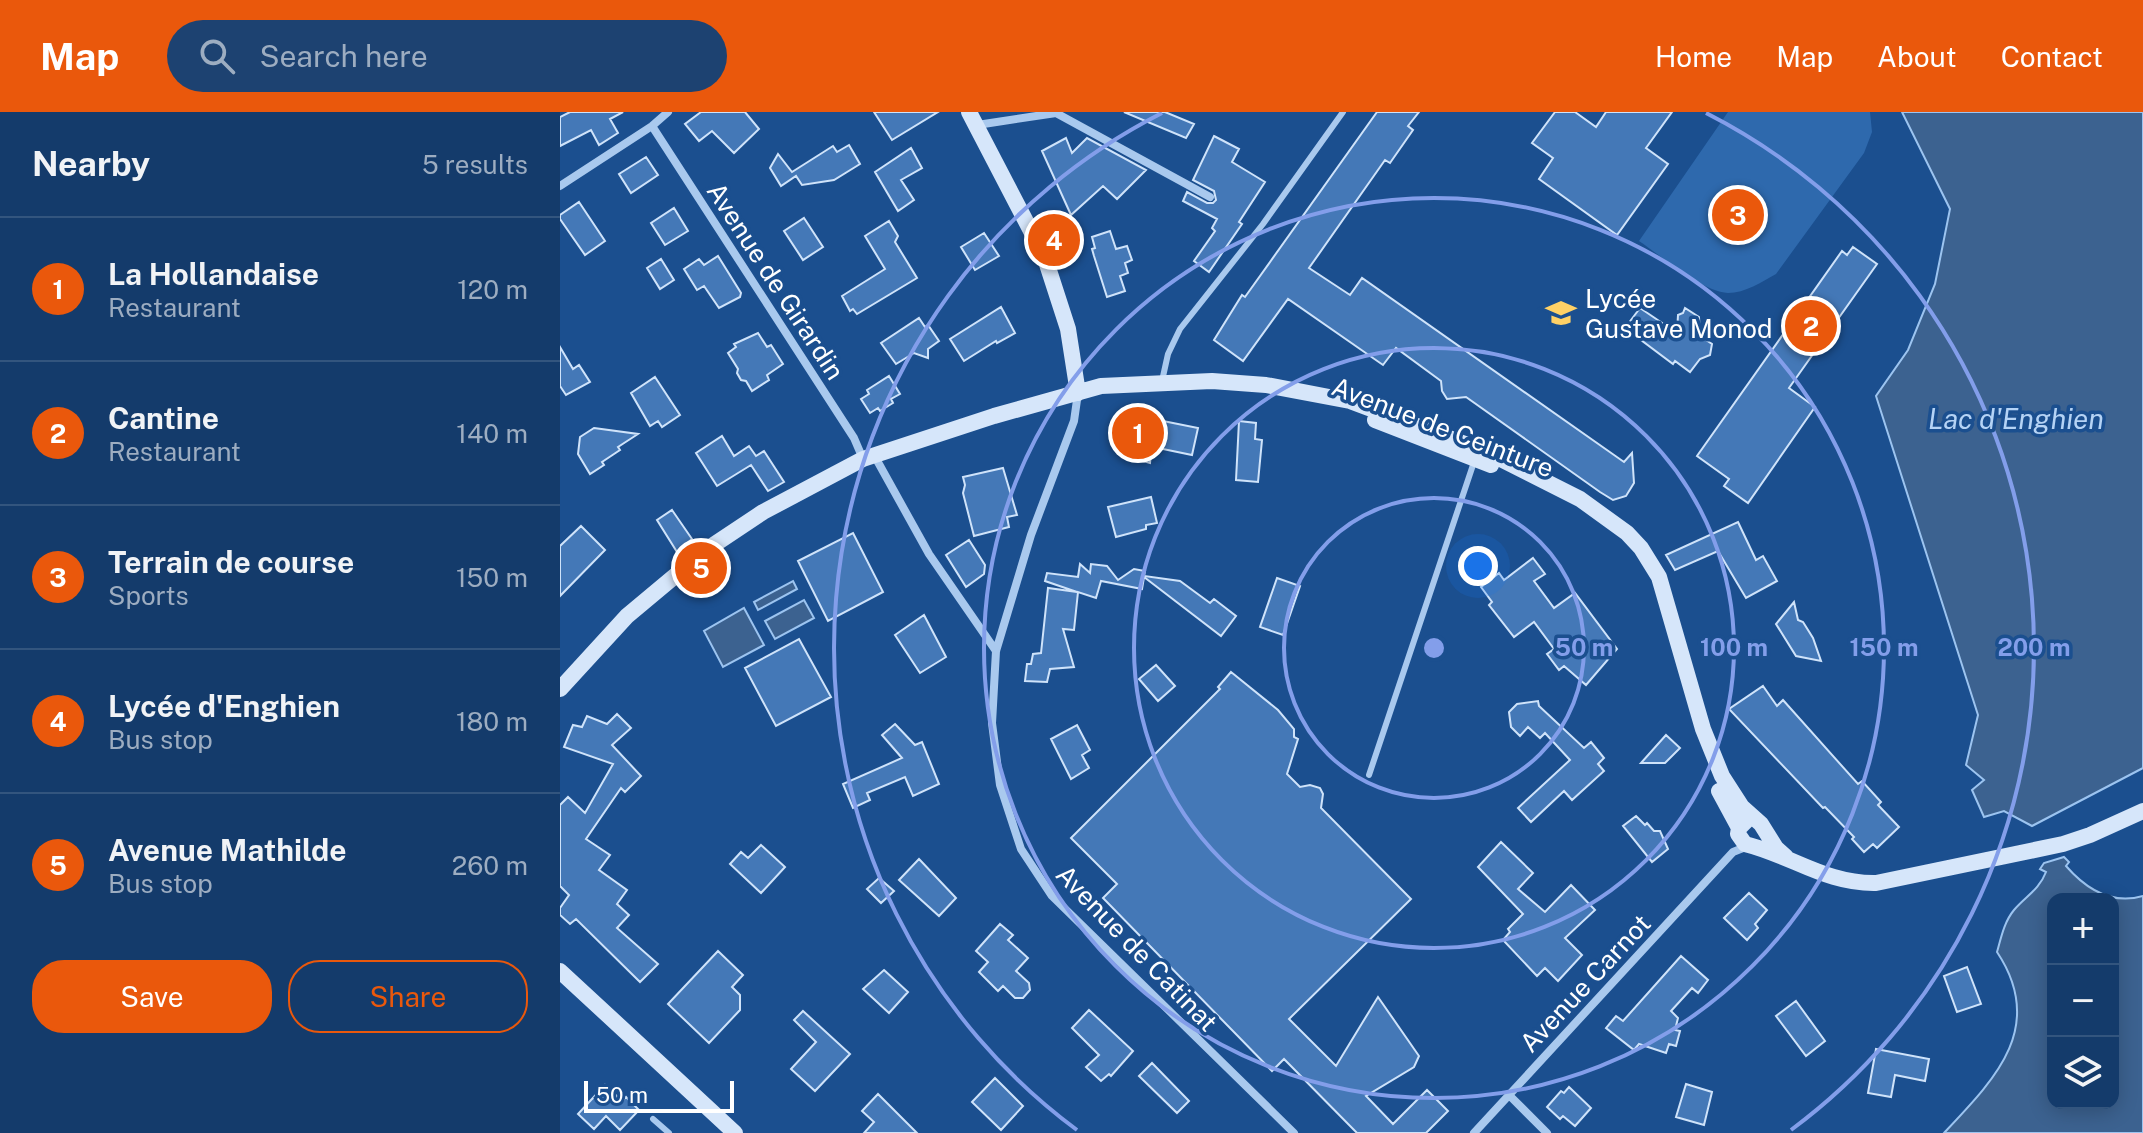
<!DOCTYPE html>
<meta charset="utf-8">
<style>
:root{--surface:#143b6b;--page:#1d4271;--text:#f1f3f6;--muted:#9dadc1;--line:#33557e;--accent:#ea580c}
body{margin:0;font-family:"Public Sans",sans-serif;background:var(--page);color:var(--text)}
.controls{position:absolute;right:24px;bottom:24px;display:grid;overflow:hidden;border-radius:16px;box-shadow:0 4px 20px #0003}
.controls button{width:72px;height:72px;display:grid;place-items:center;padding:0;border:0;border-bottom:2px solid var(--line);background:var(--surface);color:var(--text);font:40px sans-serif}
.scale{position:absolute;left:24px;bottom:20px;width:150px;box-sizing:border-box;padding-left:8px;border:4px solid #fff;border-top:0;font-size:22px;line-height:28px;white-space:nowrap;color:#fff;-webkit-text-stroke:6px #1b4f8f;paint-order:stroke}
.you{position:absolute;left:918px;top:454px;width:28px;height:28px;margin:-20px;border:6px solid #fff;border-radius:50%;background:#1a73e8;box-shadow:0 0 0 12px #1a73e833}
.badge{display:grid;place-items:center;width:52px;height:52px;border-radius:50%;background:var(--accent);color:#fff;font-size:26px;font-weight:700}
.pin{position:absolute;translate:-50% -50%;border:4px solid #fff;box-shadow:0 2px 8px #0006}
.list{margin:0;padding:0;list-style:none}
h2{display:flex;justify-content:space-between;align-items:center;height:104px;margin:0;padding:0 32px;font-size:34px}
h2 small{font-size:26px;font-weight:400;color:var(--muted)}
.list li{display:grid;grid-template-columns:52px 1fr auto;gap:24px;align-items:center;box-sizing:border-box;height:144px;padding:0 32px;border-top:2px solid var(--line)}
.list b{display:block;font-size:30px;white-space:nowrap}
.list p{margin:0;font-size:26px;white-space:nowrap;color:var(--muted)}
.list em{font-size:26px;font-style:normal;color:var(--muted)}
.actions{display:flex;gap:16px;padding:24px 32px}
.actions a{flex:1;padding:18px 0;border:2px solid var(--accent);border-radius:32px;text-align:center;font-size:28px;color:var(--accent)}
.actions .main{background:var(--accent);color:#fff}
.icon{flex:none;width:44px;height:44px;fill:none;stroke:currentColor;stroke-width:2;stroke-linecap:round;stroke-linejoin:round}
.map{position:relative;flex:none;width:1583px;height:1021px;overflow:hidden}
header{display:flex;align-items:center;gap:48px;box-sizing:border-box;height:112px;padding:0 40px;background:var(--accent);color:#fff}
header strong{font-size:38px}
nav{display:flex;gap:44px;margin-inline-start:auto;font-size:28px}
.search{width:560px;height:72px;background:var(--page);display:flex;align-items:center;gap:20px;box-sizing:border-box;padding:0 28px;border-radius:44px;color:var(--muted);font-size:30px}
main{display:flex}
aside{flex:1;background:var(--surface)}
.map>svg:first-child{display:block}
.green{fill:#2e69ad}
.water{fill:#3c6290;stroke:#9cc4f0;stroke-width:2;fill-rule:evenodd}
.building{fill:#4478b7;stroke:#cfe3fa;stroke-width:2}
.lines{fill:none;stroke-linecap:round;stroke-linejoin:round}
.lane{stroke:#a9c9ee;stroke-width:6}
.street{stroke:#a9c9ee;stroke-width:8}
.secondary{stroke:#d6e6fa;stroke-width:16}
.ring{fill:none;stroke:#839eea;stroke-width:4}
.labels{text-anchor:middle;dominant-baseline:central;stroke-width:7;stroke-linejoin:round;paint-order:stroke}
.street-label{font-size:26px;fill:#fff;stroke:#1b4f8f}
.poi-label{font-size:26px;fill:#fff;stroke:#1b4f8f;text-anchor:start}
.water-label{font-size:28px;font-style:italic;fill:#b5d3f5;stroke:#1b4f8f}
.centre{fill:#839eea;stroke:#1b4f8f;stroke-width:4}
.ring-label{font-size:24px;text-anchor:middle;font-weight:bold;fill:#839eea;stroke:#1b4f8f;stroke-width:7;stroke-linejoin:round;paint-order:stroke}
</style>
<header>
<strong>Map</strong>
<div class="search"><svg class="icon" aria-label="search" viewBox="0 0 24 24"><circle cx="10" cy="10" r="6"/><path d="M15 15l6 6"/></svg>Search here</div>
<nav><a>Home</a><a>Map</a><a>About</a><a>Contact</a></nav>
</header>
<main>
<aside>
<h2>Nearby<small>5 results</small></h2>
<ul class="list">
<li><span class="badge">1</span><div><b>La Hollandaise</b><p>Restaurant</p></div><em>120 m</em></li>
<li><span class="badge">2</span><div><b>Cantine</b><p>Restaurant</p></div><em>140 m</em></li>
<li><span class="badge">3</span><div><b>Terrain de course</b><p>Sports</p></div><em>150 m</em></li>
<li><span class="badge">4</span><div><b>Lycée d'Enghien</b><p>Bus stop</p></div><em>180 m</em></li>
<li><span class="badge">5</span><div><b>Avenue Mathilde</b><p>Bus stop</p></div><em>260 m</em></li>
</ul>
<div class="actions"><a class="main">Save</a><a>Share</a></div>
</aside>
<div class="map">
<svg width="1583" height="1021" viewBox="0 0 1583 1021">
<rect width="100%" height="100%" fill="#1b4f8f"/>
<path class="green" d="M1168 0H1310L1312 20 1304 41 1216 162C1202 170 1185 181 1168 181 1143 180 1100 143 1079 129Z"/>
<path class="water" d="M1342 0H1583V656L1472 714 1444 699 1424 705 1412 678 1424 668 1406 653 1418 603 1316 284 1348 238 1375 172 1390 97Z
M233 469 237 477 198 498 194 490Z
M244 488 254 506 215 527 205 509Z
M184 496 204 533 163 555 144 519Z
M1504 745 1509 750 1506 754C1526 777 1552 793 1583 784V1021H1384C1435 967 1487 915 1437 840 1441 826 1444 810 1454 798 1466 784 1479 778 1486 760L1480 757 1484 751ZM1493 787H1553V991H1493Z"/>
<path class="building" d="M10 0H63L50 7 58 21 39 33 31 18 0 34V5Z
M141 0H185L199 17 174 41 152 19 139 29 125 12Z
M314 0H378L332 28Z
M564 0H605L634 12 626 26Z
M817 0H859L848 14 853 18 830 51 825 48 749 156 790 183 802 166 1064 350 1072 341 1074 371 1066 384 1053 388 1040 380 906 285 887 287 882 279 881 269 836 236 823 253 728 187 683 249 654 228 682 183 685 185Z
M995 0H1015L1036 15 1046 0H1112L1086 36 1108 52 1057 123 979 67 993 46 972 31Z
M654 24 679 37 672 50 705 70 679 110 682 112 649 160 634 149 655 119 652 116 657 107 623 89 627 80 647 91H653L656 88 654 79 633 68Z
M506 26 512 41 527 26 586 58 557 87 543 74 511 103 482 39Z
M289 33 300 52 274 68 242 73 236 64 221 74 210 56 218 42 232 60 273 34 277 40Z
M351 36 362 56 341 68 354 88 338 99 315 60Z
M86 45 98 63 71 81 59 62Z
M19 90 45 129 25 143 0 107V103Z
M114 96 128 119 105 133 91 111Z
M244 106 263 135 243 148 224 119Z
M329 109 338 124 335 130 357 166 297 202 293 197 290 199 282 184 325 157 305 124Z
M550 119 556 137 567 134 572 148 565 151 568 161 560 164 565 179 547 185 534 144 532 137 535 136 532 125Z
M424 121 439 144 415 158 401 135Z
M1293 135 1317 152 1229 276 1255 295 1188 391 1164 374 1169 367 1137 344 1282 139 1287 143Z
M158 144 181 181 180 185 159 196 144 174 137 178 124 157 139 147 144 153Z
M101 147 114 168 100 177 87 156Z
M441 195 455 221 437 231 436 229 404 249 390 227Z
M1080 196 1117 221 1118 203 1123 201 1125 196 1139 205 1140 224 1152 232 1150 243 1140 247 1130 260 1115 249 1113 252 1065 216Z
M359 206 365 215 368 213 379 229 368 237V246L354 241 336 252 321 231Z
M198 221 207 235 211 233 223 252 207 263 209 268 192 279 186 269 181 268 177 261 178 257 168 241 176 235 174 232Z
M0 235 13 257 19 253 30 270 6 283 0 274Z
M329 264 340 282 331 287 333 291 320 299 318 296 310 301 301 287 309 282 307 278Z
M95 265 120 303 102 315 98 309 90 314 71 281Z
M603 309 638 316 632 343 598 336Z
M679 309 696 311 695 327 702 328 698 370 676 368Z
M34 316 78 322 58 335 60 338 42 350 44 353 30 362 18 342 20 325Z
M565 317 593 324 590 351 558 342Z
M162 324 174 344 189 334 196 344 204 339 224 370 208 379 191 353 157 374 136 341Z
M443 356 457 403 447 405 449 415 414 424 403 381 405 373 403 365Z
M591 385 597 411 586 413V417L556 425 548 395Z
M112 398 132 427 117 440 97 408Z
M1178 410 1196 448 1203 444 1217 469 1186 486 1158 439 1115 458 1106 443Z
M21 414 45 438 0 484V434Z
M293 421 323 480 268 509 238 449Z
M409 428 425 453 424 462 406 475 386 443Z
M973 446 985 462 974 469 994 496 1015 481 1057 537 1026 573 1004 554 999 558 987 542 994 537 974 510 954 525 929 493 932 490 921 475 939 461 944 468Z
M520 452 530 461 531 452 547 454 558 468 574 457 585 459 584 464 620 469 650 491 654 487 676 504 661 524 584 465 582 477 541 469 536 486 518 480 514 518 503 517 514 555 490 557 487 570 465 569 467 552H471L473 542 481 541 488 476 517 480 485 469 487 461 518 465Z
M717 466 740 474 723 523 700 515Z
M1234 490 1238 508 1243 510 1253 526 1261 549 1236 544 1216 512Z
M364 503 386 545 360 561 335 523Z
M239 527 271 585 216 614 185 556Z
M596 553 615 574 598 589 579 567Z
M671 560 718 598 734 617V625L738 627 727 662 740 675 750 673 760 676 763 682 761 696 851 787 729 907 776 954 818 885 859 944 854 955 806 984 833 1012 867 978 888 999 866 1021H797L724 947 712 959 543 786 557 772 511 726 660 577 658 575Z
M1203 574 1217 594 1223 588 1298 672 1302 669 1321 690 1318 693 1339 715 1317 736 1313 732 1304 740 1292 727 1294 725 1265 695 1263 696 1169 597Z
M978 589 979 594 1024 636 1031 630 1044 646 1038 652 1044 659 1012 688 1004 679 971 710 958 696 1010 648 985 621 980 626 968 615 960 624 951 615 949 600 957 592Z
M57 602 71 616 52 633 81 664 65 680 61 676 26 727 50 743 39 758 67 778 57 792 69 803 57 816 98 852 80 870 16 807 10 812 0 803V796L9 783 0 774V693L8 685 25 701 53 652 4 635 13 613 22 615 27 604 47 612Z
M335 612 355 633 362 630 379 672 353 684 345 665 307 681 310 688 293 696 283 672 342 646 322 623Z
M517 613 530 638 522 643 529 656 511 667 491 627Z
M1106 623 1120 636 1105 651H1081Z
M1076 704 1085 713 1087 711 1094 719H1100L1108 737 1092 750 1063 714Z
M941 730 973 761 958 777 985 800 1011 773 1035 798 1005 826 1022 843 998 869 985 856 977 864 943 828 950 820 948 817 963 802 918 755Z
M201 733 225 755 201 781 170 752 181 740 188 746Z
M359 747 396 786 379 804 339 768Z
M319 766 334 779 321 791 307 777Z
M1189 781 1207 798 1195 812 1198 816 1187 828 1164 806Z
M440 812 453 823 448 828 468 846 456 859 469 871 470 878 463 886H455L443 874 438 879 419 860 428 850 416 839Z
M158 839 183 863 172 875 180 883V898L149 931 108 892Z
M1121 844 1148 868 1138 881 1132 876 1111 899 1118 906 1115 918 1120 919 1116 934 1109 932 1106 941 1079 932 1074 938 1046 916 1056 904 1063 909Z
M1407 855 1421 892 1397 900 1384 864Z
M324 858 348 880 329 901 303 877Z
M1236 889 1265 929 1246 944 1216 904Z
M529 898 573 939 551 964 549 962 541 969 526 955 539 943 512 916Z
M243 899 290 942 255 979 231 957 256 930 234 908Z
M1316 937 1369 947 1365 969 1335 963 1331 985 1308 981Z
M592 951 629 989 617 1001 579 964Z
M435 966 463 994 441 1018 412 990Z
M1126 972 1152 980 1144 1013 1116 1005Z
M45 973 62 989 66 985 79 998 60 1018 46 1004 34 1017 18 1002Z
M1009 975 1031 996 1015 1014 1003 1004 1000 1007 987 995 1001 979 1004 981Z
M318 982 357 1021H304L314 1010 302 999Z"/>
<g class="lines">
<path class="lane" d="M602 269 608 242 620 217 703 112 783 0
M809 663 915 347
M93 1007 109 1021"/>
<path class="street" d="M417 13 496 1 650 85
M92 14 294 326 303 347
M0 74 92 14 108 0
M518 281 514 309 471 423 436 539 432 611 440 673 461 737 492 784 734 1021
M314 343 369 442 436 539
M949 983 987 1021
M914 1021 1173 740 1188 734"/>
<path class="secondary" d="M409 0 485 146 508 217 518 281
M815 308 931 353
M0 577 67 504 146 438 203 400 303 347 434 304 541 274 652 269 706 273 790 289 929 341 1020 387 1067 421 1081 436 1099 465 1143 617 1162 664 1182 695 1201 712 1216 736 1226 745
M1159 679 1179 716
M1186 709 1179 716 1178 722 1185 732C1233 744 1266 772 1316 771L1503 732 1530 723 1583 699
M0 859 175 1021"/>
</g>
<g class="ring">
<circle cx="874" cy="536" r="150"/>
<circle cx="874" cy="536" r="300"/>
<circle cx="874" cy="536" r="450"/>
<path d="M517 1018A600 600 0 0 1 602 1M1146 1A600 600 0 0 1 1231 1018"/>
</g>
<defs>
<g id="school-bare" transform="scale(2.4)"><path d="M0-5L7-2L0 1L-7-2ZM-4 1L0 2.5L4 1V4Q0 6-4 4Z" fill="#ffd166" stroke="#1b4f8f" stroke-width="2.5" paint-order="stroke"/></g>
</defs>
<g fill-rule="evenodd">
<use href="#school-bare" x="1001" y="201"/>
</g>
<g class="labels">
<g class="street-label">
<text transform="translate(216 169) rotate(57)">Avenue de Girardin</text>
<text transform="translate(883 315) rotate(21)">Avenue de Ceinture</text>
<text transform="translate(577 836) rotate(46)">Avenue de Catinat</text>
<text transform="translate(1025 871) rotate(-47)">Avenue Carnot</text>
</g>
<g class="poi-label">
<text x="1025" y="186">Lycée<tspan x="1025" dy="30">Gustave Monod</tspan></text>
</g>
<g class="water-label">
<text x="1456" y="306">Lac d'Enghien</text>
</g>
</g>
<circle cx="874" cy="536" r="12" class="centre"/>
<g class="ring-label">
<text x="1024" y="544">50 m</text>
<text x="1174" y="544">100 m</text>
<text x="1324" y="544">150 m</text>
<text x="1474" y="544">200 m</text>
</g>
</svg>
<div class="controls">
<button>+</button>
<button>−</button>
<button><svg class="icon" aria-label="layers" viewBox="0 0 24 24"><path d="M12 4l9 5-9 5-9-5zM3 14l9 5 9-5"/></svg></button>
</div>
<div class="scale">50 m</div>
<div class="you"></div>
<div class="pin badge" style="left:578px;top:321px">1</div>
<div class="pin badge" style="left:1251px;top:214px">2</div>
<div class="pin badge" style="left:1178px;top:103px">3</div>
<div class="pin badge" style="left:494px;top:128px">4</div>
<div class="pin badge" style="left:141px;top:456px">5</div>
</div>
</main>
